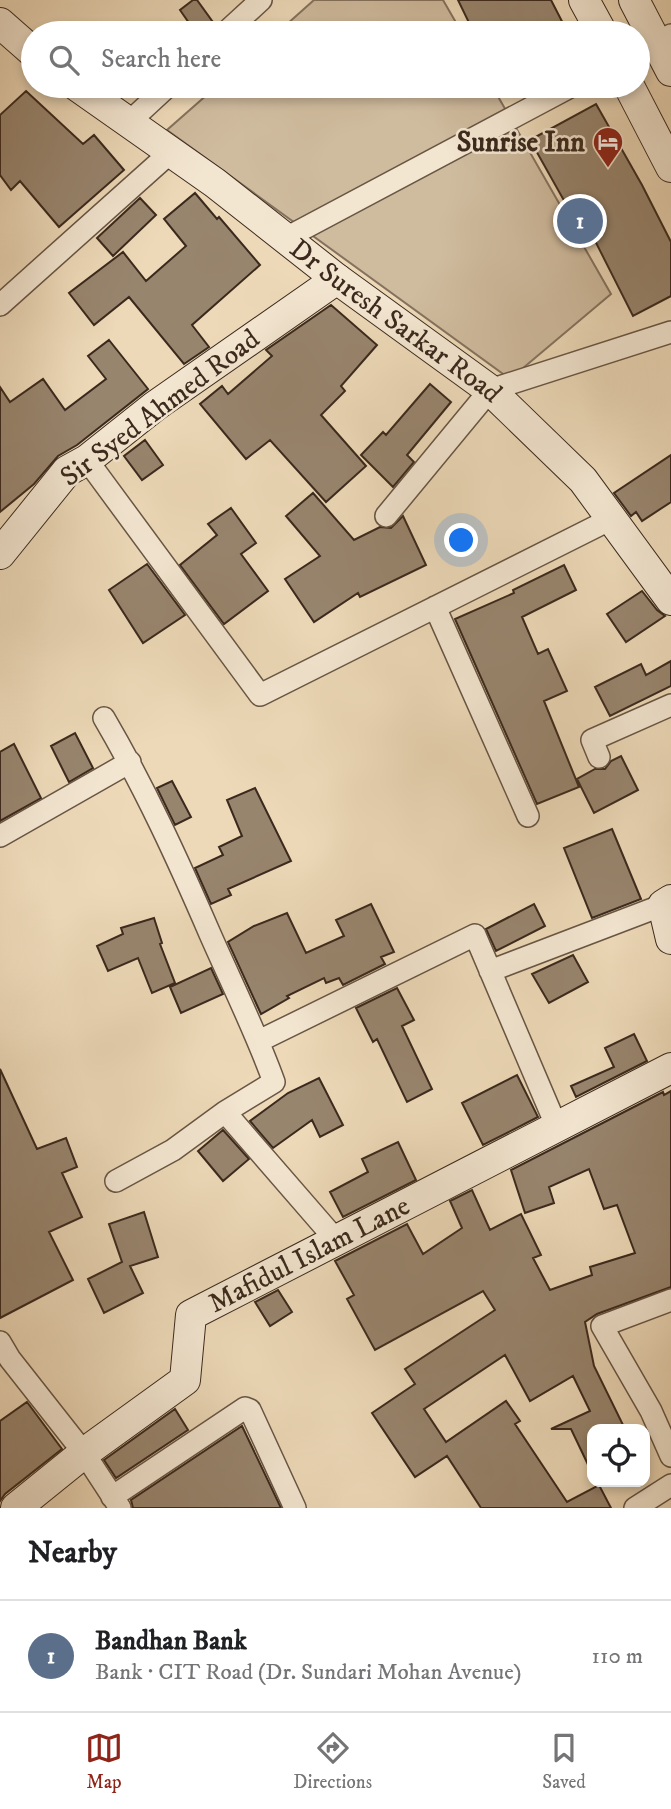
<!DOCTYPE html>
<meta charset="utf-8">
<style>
:root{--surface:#fff;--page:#f6f6f6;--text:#202124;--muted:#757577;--line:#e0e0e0;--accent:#8f2418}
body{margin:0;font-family:"IM FELL DW Pica",serif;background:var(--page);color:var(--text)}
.controls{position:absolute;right:21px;bottom:21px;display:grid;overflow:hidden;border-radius:14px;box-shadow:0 4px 10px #0003}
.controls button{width:63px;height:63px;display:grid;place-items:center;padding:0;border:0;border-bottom:2px solid var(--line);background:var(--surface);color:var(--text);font:35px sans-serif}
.you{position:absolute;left:462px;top:541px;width:24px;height:24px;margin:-18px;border:5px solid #fff;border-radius:50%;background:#1a73e8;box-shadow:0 0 0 10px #1a73e833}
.badge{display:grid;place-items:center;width:46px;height:46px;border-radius:50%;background:var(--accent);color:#fff;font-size:23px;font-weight:700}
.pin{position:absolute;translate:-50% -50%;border:4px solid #fff;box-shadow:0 2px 7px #0006}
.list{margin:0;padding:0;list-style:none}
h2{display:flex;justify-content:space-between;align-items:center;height:91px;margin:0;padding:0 28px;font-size:30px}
h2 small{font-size:23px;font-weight:400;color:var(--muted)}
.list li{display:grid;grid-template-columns:46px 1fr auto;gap:21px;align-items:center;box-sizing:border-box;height:112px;padding:0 28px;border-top:2px solid var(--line)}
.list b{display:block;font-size:26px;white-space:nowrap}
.list p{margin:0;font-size:23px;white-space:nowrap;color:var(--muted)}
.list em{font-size:23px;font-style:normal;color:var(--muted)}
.icon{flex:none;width:38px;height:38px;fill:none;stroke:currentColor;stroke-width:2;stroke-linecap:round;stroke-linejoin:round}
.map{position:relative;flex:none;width:671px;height:1508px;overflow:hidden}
.search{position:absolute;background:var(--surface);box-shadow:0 4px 10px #0003;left:21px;right:21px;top:21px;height:77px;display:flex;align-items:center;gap:18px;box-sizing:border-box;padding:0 24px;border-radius:38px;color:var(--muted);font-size:26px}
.sheet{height:203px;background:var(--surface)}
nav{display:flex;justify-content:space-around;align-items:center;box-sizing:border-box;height:98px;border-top:2px solid var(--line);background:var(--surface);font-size:19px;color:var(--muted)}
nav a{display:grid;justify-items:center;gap:4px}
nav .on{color:var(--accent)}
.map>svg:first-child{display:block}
.green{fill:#cfbb9e;stroke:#85725e;stroke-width:2}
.building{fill:#98856e;stroke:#3b291d;stroke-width:2}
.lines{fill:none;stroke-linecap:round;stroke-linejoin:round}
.street-casing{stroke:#685544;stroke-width:24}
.secondary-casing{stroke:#3b291d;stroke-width:32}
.street{stroke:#f3e6d1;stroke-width:21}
.secondary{stroke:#f3e6d1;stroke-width:30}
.labels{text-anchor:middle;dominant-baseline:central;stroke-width:5;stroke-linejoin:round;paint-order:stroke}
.poi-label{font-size:28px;font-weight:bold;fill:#3b291d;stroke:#f3e6d1;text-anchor:end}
.street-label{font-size:28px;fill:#3b291d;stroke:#f3e6d1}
</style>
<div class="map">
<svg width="671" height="1508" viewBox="0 0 671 1508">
<rect width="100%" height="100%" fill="#edd9b8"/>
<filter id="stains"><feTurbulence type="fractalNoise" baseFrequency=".00286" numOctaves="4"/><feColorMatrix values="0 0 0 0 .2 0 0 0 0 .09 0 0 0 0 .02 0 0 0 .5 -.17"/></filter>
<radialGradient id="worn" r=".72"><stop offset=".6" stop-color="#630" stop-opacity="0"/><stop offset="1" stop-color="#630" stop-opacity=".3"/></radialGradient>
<path class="green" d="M314 0H443L462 33H277Z
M217 86H492L611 294 510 379 167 130Z"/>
<path class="building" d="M193 0H197L215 25 212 33H196L180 10Z
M458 0H551L568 33H474Z
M26 91 83 144 94 135 124 170 59 227 20 181 11 190 0 175V115Z
M596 104 642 185 671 242V296L633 316 579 209 571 213 530 140Z
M195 193 217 219 219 217 260 265 192 325 209 347 184 364 129 297 94 325 69 293 123 252 146 281 186 246 164 219Z
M140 198 156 215 113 256 97 238Z
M331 305 377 345 341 386 345 391 321 415 366 466 326 502 270 440 246 459 200 404 222 386 228 394 272 356 266 350Z
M109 340 148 389 77 445 58 456 34 484 0 512V387L10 402 43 379 65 410 106 379 88 356Z
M430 384 451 402 407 455 414 462 393 487 361 455 383 432 386 435Z
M145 440 163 465 142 480 124 456Z
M671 455V502L642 521 636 512 631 516 614 493Z
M313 493 354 540 380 527 391 528 403 516 426 565 360 597 358 593 314 622 285 579 320 556 286 516Z
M231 508 256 543 241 554 268 591 224 624 180 565 217 535 208 524Z
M147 564 185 615 143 643 109 590Z
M564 565 576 590 522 617 538 654 548 649 567 691 544 701 579 787 537 804 455 619 514 593 513 590Z
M642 591 657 610 665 616 626 642 607 614Z
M671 661V686L610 716 595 687 641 664 646 675Z
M75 733 93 768 69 782 51 746Z
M14 744 41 798 0 821V752Z
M621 756 638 790 594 813 577 779 595 769H605L611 761Z
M172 781 191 817 175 825 157 788Z
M255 788 291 861 228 889 231 895 211 904 195 868 223 855 219 847 242 836 227 800Z
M612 829 641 899 592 918 564 848Z
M371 904 394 952 381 957 385 964 343 985 339 978 326 983 324 978 287 996 289 998 261 1014 228 942 254 926 287 913 306 953 344 936 336 920Z
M534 904 545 926 496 951 486 929Z
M154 918 162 943 160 944 175 983 152 993 138 958 108 971 97 946 123 934 121 928Z
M573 955 588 982 549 1003 532 974Z
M211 968 223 994 181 1013 170 987Z
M397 988 414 1020 402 1026 432 1089 407 1102 377 1039 373 1042 356 1008Z
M634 1034 647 1061 576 1097 571 1086 614 1067 605 1048Z
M0 1069 37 1149 66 1138 77 1167 62 1173 82 1217 49 1232 73 1280 0 1318Z
M517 1075 538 1117 483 1145 462 1103Z
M319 1078 343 1125 320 1137 312 1120 273 1148 250 1121 288 1093Z
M671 1091V1287L597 1314 585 1322 594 1366 625 1429H592V1473L571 1429H551L590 1411 573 1376 530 1401 505 1355 424 1409 446 1442 506 1401 520 1421 515 1424 567 1502 599 1485 611 1508H481L447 1456 415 1477 372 1413 415 1384 405 1369 495 1310 483 1291 375 1350 347 1299 354 1295 335 1261 407 1224 423 1254 462 1228 450 1201 472 1190 490 1230 521 1214 541 1255 533 1258 550 1290 592 1275 590 1267 635 1253 617 1205 604 1209 589 1169 549 1187 554 1203 525 1213 511 1170 663 1092 664 1095Z
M223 1130 249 1159 223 1181 198 1151Z
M398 1142 416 1180 343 1217 330 1192 368 1172 362 1159Z
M144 1212 158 1257 130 1266 143 1293 104 1313 88 1279 122 1262 109 1224Z
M278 1290 292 1312 270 1326 255 1302Z
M27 1402 62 1449 5 1494 0 1501V1421Z
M175 1409 188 1430 116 1478 104 1460Z
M242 1426 281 1508H133L131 1500Z"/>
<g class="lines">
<g class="street-casing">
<path id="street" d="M225 33 261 0
M638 53 671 35
M128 123 168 86
M286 238 572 86
M0 305 171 152
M87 460 260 695 611 519
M386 516 490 390 671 332
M435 607 528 816
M104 718C145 788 178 860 210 934 232 984 256 1032 274 1082L225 1112 173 1150 116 1181
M599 757 592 740 671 705
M0 836 130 762
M490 971 663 905
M259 1041 475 935 556 1125
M225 1112 336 1240
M671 1300 602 1326 651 1411 671 1456
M0 1342 10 1359 84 1453 120 1508
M112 1497 245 1408 250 1410 295 1508
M635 1508 671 1485"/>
</g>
<g class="secondary-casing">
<g id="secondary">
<path d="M584 0 602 33"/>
<path d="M634 0 671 71"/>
<path d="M0 23 33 52"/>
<path id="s1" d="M77 86 215 183 337 279 490 390 583 480 671 600"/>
<path d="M629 86 671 167"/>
<path d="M0 554 67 471 87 460 155 406 337 279"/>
<path d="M671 900 663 905 671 939"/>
<path id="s2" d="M16 1508 84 1453 185 1380 191 1315 671 1068"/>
</g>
</g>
<use href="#street" class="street"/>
<use href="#secondary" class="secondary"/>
</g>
<defs>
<g id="hotel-pin" transform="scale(1.575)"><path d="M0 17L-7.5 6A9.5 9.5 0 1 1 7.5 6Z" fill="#8f2418" stroke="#f3e6d1"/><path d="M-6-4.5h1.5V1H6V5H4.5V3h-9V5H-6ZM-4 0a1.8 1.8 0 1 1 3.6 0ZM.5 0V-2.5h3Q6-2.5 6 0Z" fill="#fff"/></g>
</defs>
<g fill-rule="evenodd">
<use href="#hotel-pin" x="608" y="142"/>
</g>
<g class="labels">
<g class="poi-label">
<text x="585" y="142">Sunrise Inn</text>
</g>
<g class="street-label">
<text stroke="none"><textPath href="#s1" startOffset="396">Dr Suresh Sarkar Road</textPath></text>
<text transform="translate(160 408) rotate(-37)">Sir Syed Ahmed Road</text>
<text stroke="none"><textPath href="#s2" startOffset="410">Mafidul Islam Lane</textPath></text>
</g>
</g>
<rect width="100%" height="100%" filter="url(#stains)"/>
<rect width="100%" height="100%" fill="url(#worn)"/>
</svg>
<div class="controls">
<button><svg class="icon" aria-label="locate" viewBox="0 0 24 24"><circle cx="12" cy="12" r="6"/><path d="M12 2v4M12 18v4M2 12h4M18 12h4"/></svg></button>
</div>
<div class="you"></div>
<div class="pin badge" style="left:580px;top:221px;background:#5c6f8a">1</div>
<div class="search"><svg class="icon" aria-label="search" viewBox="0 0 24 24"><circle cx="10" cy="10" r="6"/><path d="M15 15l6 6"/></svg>Search here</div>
</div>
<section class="sheet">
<h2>Nearby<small></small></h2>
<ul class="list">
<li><span class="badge" style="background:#5c6f8a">1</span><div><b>Bandhan Bank</b><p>Bank · CIT Road (Dr. Sundari Mohan Avenue)</p></div><em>110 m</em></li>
</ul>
</section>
<nav>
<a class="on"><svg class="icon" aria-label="map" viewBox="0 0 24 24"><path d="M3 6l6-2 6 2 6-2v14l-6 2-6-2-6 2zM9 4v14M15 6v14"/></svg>Map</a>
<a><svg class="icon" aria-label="directions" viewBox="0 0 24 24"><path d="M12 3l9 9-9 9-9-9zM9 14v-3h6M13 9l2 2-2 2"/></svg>Directions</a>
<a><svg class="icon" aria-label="saved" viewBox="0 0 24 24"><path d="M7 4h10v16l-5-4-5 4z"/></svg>Saved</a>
</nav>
